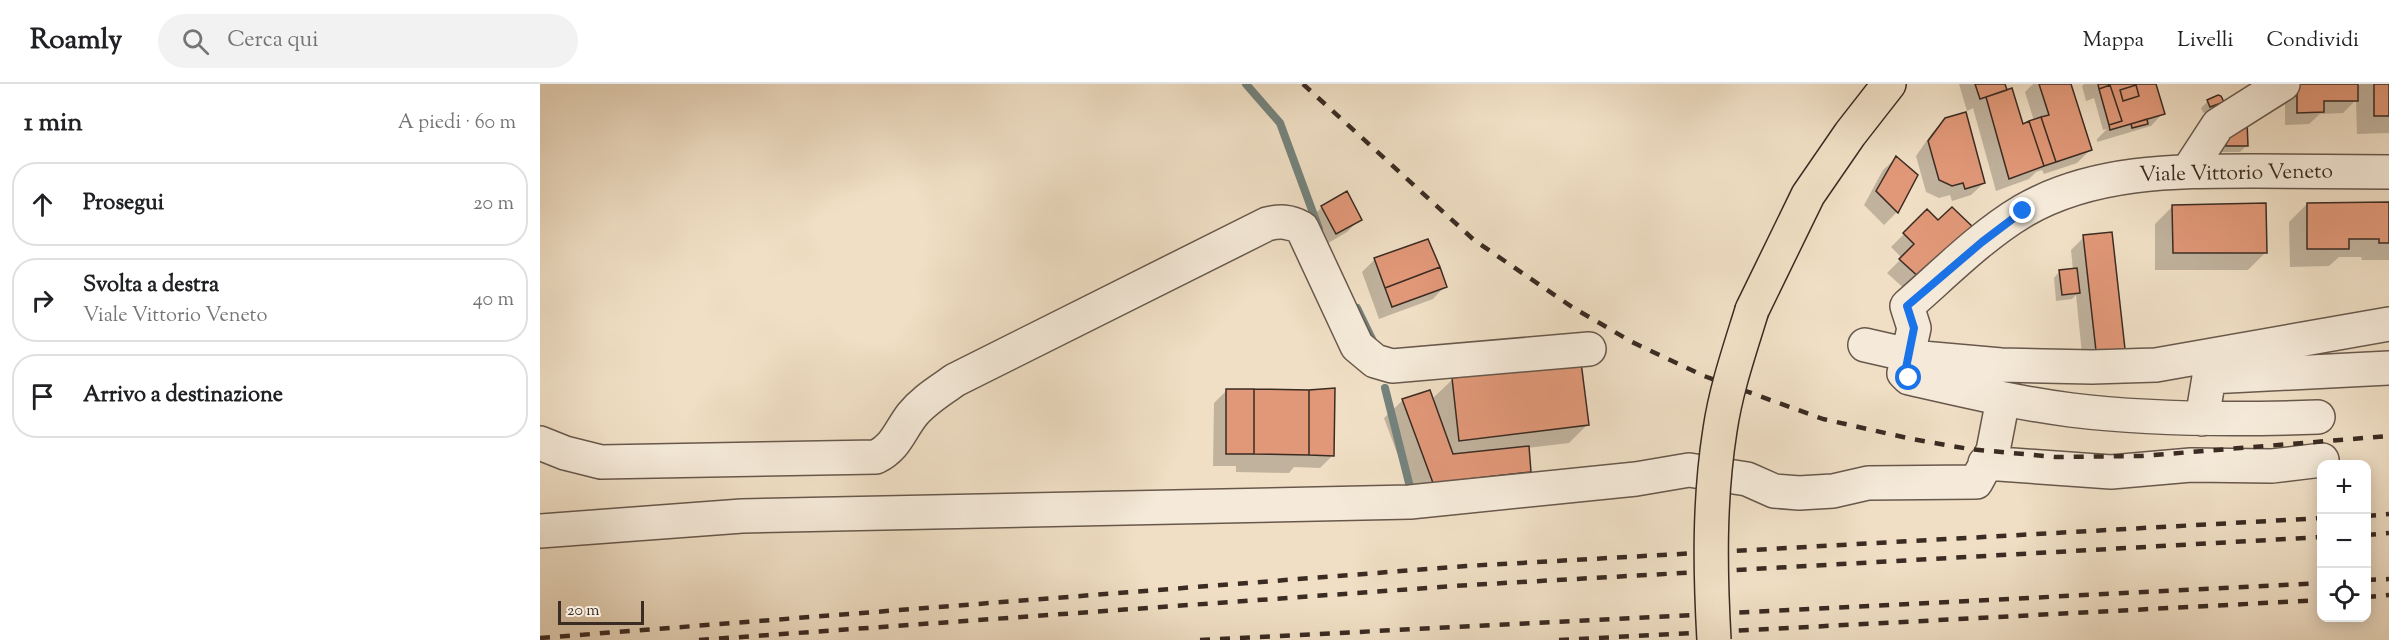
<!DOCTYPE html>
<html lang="it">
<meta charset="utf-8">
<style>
:root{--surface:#fff;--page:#f2f2f2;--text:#202124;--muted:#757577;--line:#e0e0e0}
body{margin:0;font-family:"Sorts Mill Goudy",serif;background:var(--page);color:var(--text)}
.controls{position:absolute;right:18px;bottom:18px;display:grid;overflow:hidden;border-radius:12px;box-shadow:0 3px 15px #0003}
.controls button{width:54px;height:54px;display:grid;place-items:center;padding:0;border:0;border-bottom:2px solid var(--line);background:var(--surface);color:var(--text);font:30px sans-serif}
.scale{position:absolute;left:18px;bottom:15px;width:86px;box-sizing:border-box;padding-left:6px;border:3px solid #3a2b23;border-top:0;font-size:16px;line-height:21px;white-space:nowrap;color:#3a2b23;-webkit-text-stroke:4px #f5ead9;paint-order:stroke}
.stop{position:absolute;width:18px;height:18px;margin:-14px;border:4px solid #1a73e8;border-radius:50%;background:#fff}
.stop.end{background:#1a73e8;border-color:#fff;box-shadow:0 2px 6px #0008}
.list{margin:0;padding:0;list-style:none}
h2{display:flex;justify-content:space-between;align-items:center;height:78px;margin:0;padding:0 24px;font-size:26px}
h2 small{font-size:20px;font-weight:400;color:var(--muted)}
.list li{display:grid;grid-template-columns:39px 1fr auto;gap:18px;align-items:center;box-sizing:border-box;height:84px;margin:0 12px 12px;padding:0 12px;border:2px solid var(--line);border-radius:24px}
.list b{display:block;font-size:22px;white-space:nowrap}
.list p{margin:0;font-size:20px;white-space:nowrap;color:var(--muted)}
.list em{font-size:20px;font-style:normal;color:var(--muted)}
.icon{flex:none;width:33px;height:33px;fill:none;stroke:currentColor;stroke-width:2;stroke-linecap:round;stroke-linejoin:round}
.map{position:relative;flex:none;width:1849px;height:556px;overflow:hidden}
header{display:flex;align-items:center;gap:36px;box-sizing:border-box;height:84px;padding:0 30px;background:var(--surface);border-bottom:2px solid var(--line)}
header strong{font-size:28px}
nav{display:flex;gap:33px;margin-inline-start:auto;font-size:21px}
.search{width:420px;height:54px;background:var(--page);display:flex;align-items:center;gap:15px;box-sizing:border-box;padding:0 21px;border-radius:33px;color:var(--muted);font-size:22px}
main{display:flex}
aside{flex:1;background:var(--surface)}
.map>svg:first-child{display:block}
.shadow{fill:#0003}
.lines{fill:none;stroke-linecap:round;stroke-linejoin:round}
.stream{stroke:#74827c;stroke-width:8}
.building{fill:#e19878;stroke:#3a2b23;stroke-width:1.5}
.minor-casing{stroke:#68584c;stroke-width:36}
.major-casing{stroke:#3a2b23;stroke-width:36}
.minor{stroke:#f5ead9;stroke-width:33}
.major{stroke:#f0dfc5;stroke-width:33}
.rail{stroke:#3a2b23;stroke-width:4.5;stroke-dasharray:10 10;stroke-linecap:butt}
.major-bridge-casing{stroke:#3a2b23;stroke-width:36;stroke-linecap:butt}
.major-bridge{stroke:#f0dfc5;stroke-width:33}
.route{stroke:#1a73e8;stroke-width:8}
.labels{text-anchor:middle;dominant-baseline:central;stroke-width:4.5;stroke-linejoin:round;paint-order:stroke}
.street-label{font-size:21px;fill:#3a2b23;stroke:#f5ead9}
</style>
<header>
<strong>Roamly</strong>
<div class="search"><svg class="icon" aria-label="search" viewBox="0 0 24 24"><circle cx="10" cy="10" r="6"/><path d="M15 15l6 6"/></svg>Cerca qui</div>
<nav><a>Mappa</a><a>Livelli</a><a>Condividi</a></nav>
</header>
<main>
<aside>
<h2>1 min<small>A piedi · 60 m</small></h2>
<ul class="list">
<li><svg class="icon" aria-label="ahead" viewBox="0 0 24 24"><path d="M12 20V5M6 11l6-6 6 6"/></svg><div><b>Prosegui</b></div><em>20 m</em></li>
<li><svg class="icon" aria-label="right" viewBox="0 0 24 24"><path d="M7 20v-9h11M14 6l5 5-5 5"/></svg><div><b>Svolta a destra</b><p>Viale Vittorio Veneto</p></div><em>40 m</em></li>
<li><svg class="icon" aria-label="arrive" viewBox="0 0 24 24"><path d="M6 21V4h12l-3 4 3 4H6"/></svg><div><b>Arrivo a destinazione</b></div></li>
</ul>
</aside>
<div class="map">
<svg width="1849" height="556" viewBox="0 0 1849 556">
<rect width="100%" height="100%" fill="#f0dfc5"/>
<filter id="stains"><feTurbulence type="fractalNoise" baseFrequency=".00333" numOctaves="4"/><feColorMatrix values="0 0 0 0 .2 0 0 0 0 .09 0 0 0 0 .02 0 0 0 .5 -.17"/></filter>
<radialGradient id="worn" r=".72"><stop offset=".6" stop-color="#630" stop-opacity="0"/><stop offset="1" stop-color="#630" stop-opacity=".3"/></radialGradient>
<path class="shadow" d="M1419 0H1464L1482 41 1494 37 1485 8 1493 0H1530L1550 66 1537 79 1504 90 1502 86 1496 88 1489 95 1456 107 1433 24 1427 27Z
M1544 0H1615L1623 29 1611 42 1557 58V55L1567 45 1563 46 1554 14 1546 17 1542 2Z
M1764 0H1816V4L1820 0H1849V49L1817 50 1816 16 1803 29 1780 30 1769 40 1745 41V17Z
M1668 17 1682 18 1675 24 1663 29 1661 24Z
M1405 35 1444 99 1431 111 1412 117 1410 111 1399 114 1386 108 1376 72 1392 49Z
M1681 57 1707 61 1700 68H1680Z
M1356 74 1376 92 1357 128 1344 141 1324 121 1343 86Z
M1767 120H1849V176H1822L1821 173H1799L1789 182 1750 183 1749 138Z
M1633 122 1726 168 1708 186H1615V140Z
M782 123 820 135 807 148 783 162 769 136Z
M1387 127 1398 138 1432 144 1368 208 1347 189 1362 174 1351 163Z
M1544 153 1583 264 1571 277 1543 280 1536 211 1532 215 1516 217 1514 194 1520 187 1533 186 1531 166Z
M835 175 905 202 893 215 839 235 822 188Z
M913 295 1048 340 1029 359 987 364 990 388 972 406 875 417 844 334 863 316 895 322 894 313Z
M687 306 793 371 780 384 754 383 749 389 696 388V382H673L674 319Z"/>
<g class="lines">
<path class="stream" d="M706 0 740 39 779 145
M817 224 833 257
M845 304 872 411"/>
</g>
<path class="building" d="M1435 0H1465L1467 6 1440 15Z
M1499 0H1531L1552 66 1516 78 1501 33 1509 31Z
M1558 0H1616L1625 30 1570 46 1569 41 1582 37 1570 1 1559 5Z
M1761 0H1818V17H1784V28L1757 29V2Z
M1834 0H1849V32H1834Z
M1570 1 1582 37 1569 41 1559 5Z
M1596 1 1599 12 1583 17 1580 6Z
M1472 4 1483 40 1489 37 1504 82 1469 95 1446 13Z
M1678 11 1681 12 1684 18 1670 23 1667 16Z
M1426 28 1445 99 1425 105 1423 99 1412 102 1399 96 1388 57 1405 34Z
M1501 33 1516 78 1504 82 1489 37Z
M1607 35 1608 40 1592 44 1591 40Z
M1707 37 1708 62H1686L1687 49Z
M1356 72 1378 91 1358 129 1336 107Z
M807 107 822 136 796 150 781 122Z
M1849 118V159H1839V155H1809V165H1767V119Z
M1726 119 1727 169H1633L1632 121Z
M1412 123 1434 144 1382 196 1359 175 1374 160 1363 149 1387 125 1398 136Z
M1572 148 1585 265 1556 267 1543 151Z
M888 155 900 183 845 204 834 174Z
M900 183 907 203 852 223 845 204Z
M1537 184 1540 209 1522 211 1519 186Z
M1041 278 1049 341 919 357 912 294Z
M795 304 794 372 769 371V306Z
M686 305H714V370H686Z
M714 305 769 306V371L714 370Z
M890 306 913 370 989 362 991 388 893 399 862 315Z"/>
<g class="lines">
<g class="minor-casing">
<path id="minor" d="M1648 87 1678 41 1743 0
M1325 261 1382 274 1461 281 1552 283 1616 281 1849 240
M1778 333C1695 336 1613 336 1531 326 1476 319 1422 306 1369 294L1364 289 1374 244 1367 222C1404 190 1441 152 1483 127 1554 86 1638 87 1717 87 1761 87 1805 88 1849 88
M1662 335 1669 293 1849 284
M0 359 25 369 61 378 336 373C356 363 359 348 372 331 384 316 400 307 415 296L727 140C740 137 749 137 762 144L817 262 835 277 852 282 1049 265
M1445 379 1571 388 1651 381 1732 382 1782 376
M0 447 202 432 870 418 1096 395 1149 386 1207 395 1234 407 1259 409 1293 407 1328 399 1436 398 1453 367 1463 315"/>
</g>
<g class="major-casing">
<path id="major" d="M1212 226 1268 111 1310 50 1349 0"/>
</g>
<use href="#minor" class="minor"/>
<use href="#major" class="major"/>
<path class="rail" d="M763 0 934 156 1032 223 1092 258 1164 292 1283 335 1372 355 1429 365 1515 373 1602 372 1849 352
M1826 432 1849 430
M1826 451 1849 449
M1826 496 1849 495
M1826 513 1849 511
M0 554 926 482 1782 434
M159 556 929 501 1782 453
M660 556 1782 499
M1019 556 1782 516"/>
<g class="major-bridge-casing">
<path id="major-bridge" d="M1174 556C1170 485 1169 416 1180 346 1186 305 1200 265 1212 226"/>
</g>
<use href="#major-bridge" class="major-bridge"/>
</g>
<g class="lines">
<path class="route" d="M1369 294 1365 289 1374 244 1367 222 1442 158 1483 127"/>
</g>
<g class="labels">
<g class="street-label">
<text transform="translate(1696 90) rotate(-1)">Viale Vittorio Veneto</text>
</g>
</g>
<rect width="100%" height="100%" filter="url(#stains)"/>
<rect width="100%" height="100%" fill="url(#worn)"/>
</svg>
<div class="controls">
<button>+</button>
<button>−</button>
<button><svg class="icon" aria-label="locate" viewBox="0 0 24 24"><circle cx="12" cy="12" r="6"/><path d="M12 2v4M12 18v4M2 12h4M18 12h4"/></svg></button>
</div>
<div class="scale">20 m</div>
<div class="stop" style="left:1369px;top:294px"></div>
<div class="stop end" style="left:1483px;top:127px"></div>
</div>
</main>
